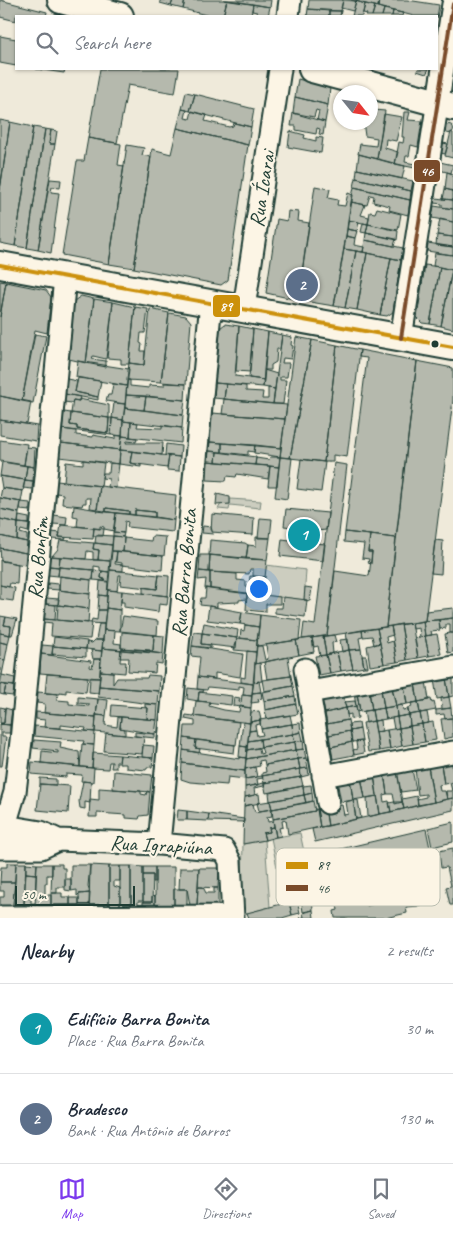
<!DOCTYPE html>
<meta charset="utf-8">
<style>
:root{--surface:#fff;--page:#f2f2f3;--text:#1f2937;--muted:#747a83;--line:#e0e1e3;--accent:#7c3aed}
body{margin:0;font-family:Caveat,sans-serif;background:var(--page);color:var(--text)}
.compass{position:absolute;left:333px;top:85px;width:45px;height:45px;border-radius:50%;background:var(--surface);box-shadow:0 1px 4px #0004;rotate:120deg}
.scale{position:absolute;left:15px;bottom:12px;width:120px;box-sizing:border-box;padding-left:5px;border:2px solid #1f3d34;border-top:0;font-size:14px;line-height:18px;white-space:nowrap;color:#1f3d34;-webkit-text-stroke:4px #fcf5e5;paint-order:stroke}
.you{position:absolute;left:258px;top:588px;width:18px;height:18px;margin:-12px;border:4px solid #fff;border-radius:50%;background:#1a73e8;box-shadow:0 0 0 8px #1a73e833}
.badge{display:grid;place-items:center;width:32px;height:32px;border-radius:50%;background:var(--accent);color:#fff;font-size:16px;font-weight:700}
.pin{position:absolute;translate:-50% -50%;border:2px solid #fff;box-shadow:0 1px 5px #0006}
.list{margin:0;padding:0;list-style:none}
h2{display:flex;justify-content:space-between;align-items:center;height:65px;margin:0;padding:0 20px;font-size:21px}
h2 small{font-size:16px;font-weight:400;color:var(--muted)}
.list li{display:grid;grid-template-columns:32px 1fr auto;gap:15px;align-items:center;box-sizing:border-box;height:90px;padding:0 20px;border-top:1px solid var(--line)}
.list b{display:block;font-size:19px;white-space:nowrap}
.list p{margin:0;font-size:16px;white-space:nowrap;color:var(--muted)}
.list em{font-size:16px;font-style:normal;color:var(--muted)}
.icon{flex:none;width:28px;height:28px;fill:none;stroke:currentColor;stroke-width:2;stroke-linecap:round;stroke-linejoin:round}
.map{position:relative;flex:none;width:453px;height:918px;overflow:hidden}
.search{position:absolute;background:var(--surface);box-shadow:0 1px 4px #0004;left:15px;right:15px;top:15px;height:55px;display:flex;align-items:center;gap:12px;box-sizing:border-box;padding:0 18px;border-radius:0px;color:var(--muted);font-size:19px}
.sheet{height:245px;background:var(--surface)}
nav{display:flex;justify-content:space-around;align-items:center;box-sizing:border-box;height:70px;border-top:1px solid var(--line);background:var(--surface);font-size:14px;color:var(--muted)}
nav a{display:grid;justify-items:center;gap:2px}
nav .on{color:var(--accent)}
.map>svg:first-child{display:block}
.green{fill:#cccdbf;stroke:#76857a}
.building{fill:#b5b9ad;stroke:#1f3d34}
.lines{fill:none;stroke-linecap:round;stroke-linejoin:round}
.minor-casing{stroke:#1f3d34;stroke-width:25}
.major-casing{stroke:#1f3d34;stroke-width:30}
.minor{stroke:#fcf5e5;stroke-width:21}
.major{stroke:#fcf5e5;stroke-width:26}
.bus-1-casing{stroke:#fcf5e5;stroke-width:8}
.bus-2-casing{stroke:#fcf5e5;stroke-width:8}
.bus-1{stroke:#cc910a;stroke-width:4}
.bus-2{stroke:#7a4b2a;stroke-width:4}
.bus-dot{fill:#1f3d34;stroke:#fcf5e5;stroke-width:2}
.labels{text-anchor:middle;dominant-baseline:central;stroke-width:4.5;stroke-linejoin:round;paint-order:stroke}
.street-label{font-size:21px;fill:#1f3d34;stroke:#fcf5e5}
.key{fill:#fcf5e5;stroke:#babeb0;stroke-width:1}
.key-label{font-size:14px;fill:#1f3d34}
.line-badge{stroke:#fcf5e5;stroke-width:2}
.badge-label{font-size:14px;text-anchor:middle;font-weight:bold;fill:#fff}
</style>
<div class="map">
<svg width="453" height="918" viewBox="0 0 453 918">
<rect width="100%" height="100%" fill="#efeada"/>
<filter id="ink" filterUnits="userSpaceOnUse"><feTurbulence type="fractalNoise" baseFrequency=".02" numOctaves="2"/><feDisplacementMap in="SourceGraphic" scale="10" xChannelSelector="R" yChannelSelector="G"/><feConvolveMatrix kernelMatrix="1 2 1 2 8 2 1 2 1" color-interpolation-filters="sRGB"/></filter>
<g filter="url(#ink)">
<path class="green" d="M230 499 261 501 260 508 230 505 229 510 218 509 221 504H230Z
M266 565 306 570 304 600 263 595Z
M300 833 312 889 283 896 271 838Z
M265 840 270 907 241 915 243 844Z"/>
<path class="building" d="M0 0 47 12 46 16H16V21L0 17Z
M160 0H173L171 6 160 3Z
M173 0H185L183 9 171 6Z
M185 0H227L223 16H210L183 9Z
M224 0H271L270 7Z
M227 0 253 4 251 16H223Z
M309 0H343L341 11 308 9Z
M343 0 356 1 353 11 341 8Z
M351 0H379L378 7Z
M379 0H407L439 5 437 18V16H414L378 7Z
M356 1 365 4 362 16H352Z
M253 4 270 7 268 16H256L257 12 252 11Z
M365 4 375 6 372 16H366L367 14 363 13Z
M375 6 384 9 382 16H372Z
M308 9 329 11V16H307Z
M384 9 393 11 392 16H382Z
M329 11H341L340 16H329Z
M393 11 403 13 402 16H392Z
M0 36 16 39V66L0 63Z
M36 69H65L64 73Z
M100 69H179L175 93 128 85 117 143 88 138Z
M418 69H429L426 74 417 71Z
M298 79 330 88 328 105 295 97Z
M186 92 195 94 190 111 182 109Z
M195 94 254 109 251 127 190 111Z
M295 97 328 105 325 122 317 120 319 111 316 110 314 117 293 113Z
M182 109 187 110 185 118 190 119 192 111 207 115 205 121 229 127 233 126 234 123 251 127 248 145 177 128Z
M374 110 385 111 377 159 358 154 360 144 376 146 377 138 365 136 364 129 365 122H370V111Z
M404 112H410L408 120 422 121 418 147 411 145 409 156H406L405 162 415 164V168L395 164 399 142 403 143 404 137H402Z
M293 113 325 122 323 135 319 134 320 129 317 128 316 134 296 130V126H291Z
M384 114 402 117 396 141 386 139 385 148 398 152 395 164 377 159Z
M0 120 10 122 0 190Z
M10 122 33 127 15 246 0 243V190Z
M444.5 129a4.5 4.5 0 1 1 9 0a4.5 4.5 0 1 1-9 0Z
M33 127 45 129 27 248 15 246Z
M177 128 248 145 228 280 221 285 134 268 152 149 171 154Z
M45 129 51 130 49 144H55L38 250 27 248Z
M51 130 57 131 55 144H49Z
M290 131 305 135 304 138 316 141V137L323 138 321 153 288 147Z
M451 132 453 133V158L445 156Z
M88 138 121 144 118 165 124 166 109 264 62 255 77 161H84Z
M443 143 448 144 445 154 441 153Z
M127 145 144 148 142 155 151 157 134 268 109 264Z
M359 154 405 166 402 179 357 169Z
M440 162 453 165 451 173 439 170Z
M357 169 413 181 411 191 356 178Z
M447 172 453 174V191L445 189Z
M356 178 411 191 410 200 354 187Z
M50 179 61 180 60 188 52 187 51 192 59 193 51 253 38 250Z
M315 186 330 189 328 198 338 200 337 205 345 206 348 193 353 195 334 306 298 300Z
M354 187 410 200 408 215 389 210 390 206 373 202 374 196 370 195 367 205 351 202Z
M445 189 453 191V200L443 199Z
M435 198 453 200V209L442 207V204L434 203Z
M351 202 365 205 361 215 369 217 368 224 348 220Z
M434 206 453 209V222L432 218Z
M377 208 401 214 398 230 368 224 370 212 375 213Z
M288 211 299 212 298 221 309 223 298 300 266 293 277 219 287 221Z
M440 219 453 222V237L437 235Z
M348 220 359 222 357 231 347 229Z
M363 223 368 224 366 233 361 232Z
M368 224 398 231 397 240 366 233Z
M347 229 357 231 355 238 346 236Z
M366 233 396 239 394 246 365 240Z
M437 235 453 237V247L436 245Z
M346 236 355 238 354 245 364 247 363 252 344 249Z
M365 240 403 248 401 260 363 252Z
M428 243 453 247V255L427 251Z
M344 249 356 251 345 308 334 306Z
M356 251 367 253 357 310 345 308Z
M367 253 391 258 380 315 357 310Z
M435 253 453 255V270L433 266Z
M391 258 401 260 393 312 387 316 380 315Z
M425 265 440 267 430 324 422 323 417 318Z
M440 267 452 270 441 326 430 324Z
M452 270H453V329L441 326Z
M0 281 6 282 0 317Z
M6 282 46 290 51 297 47 333 35 330 22 401 0 396V317Z
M81 296 94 299 86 363 69 359 74 301Z
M94 299 113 302 106 359 93 356 92 359 106 361V367L86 363Z
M113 302 135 307 129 364H121V359L107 358Z
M135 307 148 309 145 333H141L140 343 142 344 141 351H145L144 365 129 363Z
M150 309 169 313 161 382 127 380 129 363 144 365Z
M169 313 186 316 191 322 186 384 161 382Z
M225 324 239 326 235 376 264 380 263 387 215 383 220 328Z
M239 326 253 329 250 372 236 371Z
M253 329 268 332 264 380 249 378Z
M268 332 282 335 280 349H277L276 362 271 365V370H264Z
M35 334 46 336 33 403 22 401Z
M282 335 292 337 291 345 293 346 291 359 283 358 282 363H289L287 377H280V380H286L283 404H273Z
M296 337 312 340 290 458 280 457Z
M312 340 337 345 324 462 290 458Z
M337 345 360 350 347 457 333 455V462H324Z
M360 350 417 361 396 538 345 532 367 358 359 357Z
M78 361 129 369 127 386 76 377Z
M417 361 453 368V400L425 621 386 627Z
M264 370 277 374 275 389 263 387Z
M78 378 101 381 98 397 75 392Z
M67 379 77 381 75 392 98 397V400L65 394Z
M127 380H130V386L149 388V385L164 386V383L186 384 185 400 126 395Z
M215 383 226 384 224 399 214 398Z
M113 384 127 386 125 404 106 401 108 395H111Z
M226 384 246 386V391L263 392 262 399H268V388L275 389 273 404 224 399Z
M65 394 80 397 79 401 73 400 72 403 64 402Z
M126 395 146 396 144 410 125 408Z
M0 396 31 402 27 424 0 420Z
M146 396 185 400 183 415 144 410Z
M79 399 109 405V418L71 413 73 400 79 401Z
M224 399 287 405 285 419 222 414Z
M114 403 125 404 123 420 112 418Z
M125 408 183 415 182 428 123 421Z
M64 412 71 413 70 425 77 426V429L108 433 109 418H112L111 435 62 429Z
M71 413 109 418 108 433 77 429V426L70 425Z
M212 413 285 419 281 448 210 442Z
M112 418 123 420 122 436 111 435Z
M0 420 37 426 36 441 0 435Z
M123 421 131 422 130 437 122 436Z
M131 422 138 423 137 427 162 428V425L182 428 181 443 130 437Z
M62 429 76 431V435L93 437V435L115 439V435L122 436 120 450 61 443Z
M122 436 137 438 136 442 127 441 126 443H163L162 455 120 450Z
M0 440 27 444 24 465 0 461Z
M210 442 222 443V452L209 451Z
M61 443 120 450 119 464 59 457Z
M222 443 255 445 254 452 248 451V455L222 452Z
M166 444 181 446 180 457 165 455Z
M255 445 281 448 280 457 254 453Z
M27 447 35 448 34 467 24 465Z
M120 450 132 451 130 463 141 465V467L119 464Z
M132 451 169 456 167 468 130 463Z
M209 451 217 452 216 462 208 461Z
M217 452 256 457 255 465 216 462Z
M169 456 180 457 179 471 167 470Z
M270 457H280L279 467 255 465 256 458 269 460Z
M280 457 292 458 287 499 275 497Z
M301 459 325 462 321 492 297 489Z
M83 460 104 463 101 486 64 481 66 462 83 464Z
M208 461 270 466 268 479 237 474 236 477 227 476 226 481 207 480Z
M2 462 27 466 25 480 0 476Z
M110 463 119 464 116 488 108 487 109 479 102 478 103 473H109Z
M334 463 347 465 327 636 302 639 304 623 315 625Z
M27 466 34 467 33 481 25 480Z
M270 466 279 467 277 486H268Z
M0 476 25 480 23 491 2 488Z
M25 480 33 481 32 489 23 488Z
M57 481 100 486 97 509 90 508 91 498H86V503H83L82 506 62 504 63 494 56 493Z
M100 486 176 495 174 520 155 517V512L135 510V515L129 514V511L106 508V512L97 511Z
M2 488 23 491 21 502 0 498Z
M217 494 230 497V504L216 505Z
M0 498 21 502 19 513 0 509Z
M21 502 30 503V511L20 510Z
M74 506 116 513 114 531 104 529V527L100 526V529L77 526 78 517 73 516Z
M106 508 129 511V514L106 512Z
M0 509 19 513 18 523 0 519Z
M286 509 328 513 326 530 317 531 316 543 325 544 323 561 280 556 282 539 290 540 292 527 284 526Z
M135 510 155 512V517L135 515Z
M116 513 174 520 173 532 127 527 128 522 125 521 124 533 113 532Z
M212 514 254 518 253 535 211 532Z
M54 515 67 517 66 525 53 524Z
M19 516 29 518V524L18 523Z
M260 518 272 519 270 538H258Z
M0 519 18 523 17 540 0 536Z
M18 523 29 524 28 532 21 530 20 533 27 535V542L17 540Z
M61 525 94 528 93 539 59 537Z
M203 526 211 527 213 534 202 533Z
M292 527 317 531 316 543 290 540Z
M94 528 104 529 103 536H93Z
M52 532 60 533 59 537 66 538 65 540 52 539Z
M113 532 124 533 123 537 113 536Z
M345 532 370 535 368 552H372L371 564 368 563 369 559 362 558 364 544 344 542Z
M96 535 113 536 112 545 95 543Z
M370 535 396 538 386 627 327 636 335 571 369 576 372 552H368Z
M0 536 27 542 26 553 0 548Z
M113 536 124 537 123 552 112 551Z
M152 536 166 537 164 556 123 552 124 538 151 541Z
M256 537 270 538 267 560 246 559 248 545 256 546Z
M60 540 94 543 93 549 99 550 98 560H93V552L87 551 86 559 52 556 58 549Z
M210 540 245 543 248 545 246 559 209 555Z
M435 540 443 541 441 574 431 573Z
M94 543 112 545 110 561 98 560 99 550 93 549Z
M0 548 26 553 25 565 1 561Z
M112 551H117L115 564 123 565V571L110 570Z
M117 551 163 556 162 570 122 565V563L116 562Z
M200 555H210L209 572 199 571Z
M210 555 267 560 265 577 253 576V569H250L249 574 209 572Z
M50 556 60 557 59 567 49 566Z
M60 557 110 561 109 572 100 571V567L94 566V570L59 567Z
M0 560 18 564 17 584 10 583 9 587 0 585Z
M49 566 59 567 58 576 48 575Z
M59 567 94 570 93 580 58 576Z
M94 570 102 571 101 578 105 579V581L93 580Z
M110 570 159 575 157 589 120 585 121 575H119L117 591 108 590Z
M102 571 109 572 108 582 101 578Z
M199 571 210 572V589L205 588 206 579 198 580Z
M210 572 237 574V580L246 581V587L250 588 249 594 210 589Z
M159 575 169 576 168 596 143 593V587L157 589Z
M60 576 91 580 90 594 59 590Z
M250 576 265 577 263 595 254 594V586L249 585Z
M100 581 108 582 107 596 99 595Z
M48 583 59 584V590L47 589Z
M0 585 15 588 13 601 0 599Z
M305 587 312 588 310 601 304 600Z
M206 588 247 593V599L239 600V602L217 603V607L200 605 201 598H205Z
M59 590 90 594 89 609 58 605Z
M108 590 122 591 120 610 106 608Z
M122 591 168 596 167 605 159 604 158 612 124 607V602H121Z
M247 593 280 597V604H266V612L246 610Z
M99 595 107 596 106 610H98Z
M283 597 307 600 305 617 275 613V608H282Z
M46 598 59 599 58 605 46 604Z
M46 604 56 605 55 620 44 619Z
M58 605 89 609 88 623 57 620Z
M209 606 242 612 240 624 207 620Z
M106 608 120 610V631L104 630Z
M453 608V618L425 621 426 611Z
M98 610H106L104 624 91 623 92 619 97 620Z
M242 612 260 615 259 627 240 624Z
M260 615 301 620 299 640 257 646Z
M0 616 6 617 4 625 11 626 10 635 0 633Z
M123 616 158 621 157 635 120 631Z
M6 617 17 619 12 635H10L11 626 4 625Z
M453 618V633H450V624H446V628L440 629 439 620Z
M44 619 92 623 90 639 51 636 52 623 44 622Z
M439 620 440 630 431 631 432 635 425 636 423 621Z
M423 621 425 636 420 637 419 628 413 629 412 623Z
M204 623 238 630 237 638 202 633Z
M412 623 418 658 407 660 401 624Z
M99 624H104L103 640H96Z
M401 624 407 660 397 662 391 626Z
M245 625 259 627 257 640 240 638 241 630 244 631Z
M391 626 393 635 386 637 387 643 393 641 397 662 384 664 377 628Z
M377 628 380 643 374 645 372 636 363 637 362 630Z
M104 630 115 631 114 643 121 644V648L150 650V652L102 648Z
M362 630 363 637 359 638 361 649 349 650 346 633Z
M122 632 154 635 153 651 121 648Z
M194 632 202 633 201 644 211 645V648L192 646Z
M0 633 10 635 8 644 0 642Z
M202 633 237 638 236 648 201 644Z
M450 633H453V652L448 653 445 634Z
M437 634 441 654 429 656 425 636Z
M154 635 164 636 163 654 150 652 153 651Z
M334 635 336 642 332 643 333 653 326 655 323 636Z
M323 636 326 655 320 656 318 646 314 647 312 638Z
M425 636 429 656 418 658 415 638Z
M54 637 87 641 86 649 53 646Z
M237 638 257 640 256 652 234 650Z
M312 638 314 652 299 655 296 640Z
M348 639 349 650 342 652 340 640Z
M95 640H103L102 651 86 649 87 642 92 643Z
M296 640 299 655 255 664 257 646H262L265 660 268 659 266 645Z
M0 642 8 644 5 660 0 659Z
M380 643 384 664 370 666 367 646Z
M42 645 53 646 52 654 54 655 41 654Z
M53 646 86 649V657L52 654Z
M192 646 243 654 240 677 215 673V679L198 677 200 657 191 656Z
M102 648 121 650 120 662H126L125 673 100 671Z
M361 649 364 667 353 669 349 650Z
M91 650 102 651 101 659H93Z
M121 650 163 654 162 664 156 663 155 673 128 671 129 658H120Z
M349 650 353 669 341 671 337 652Z
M247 651 256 652 253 684 241 682V677L245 678Z
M337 652 341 671 330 673 326 655Z
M41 654 91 661 90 667 92 668 94 659H101L100 678 40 673Z
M326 655 330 673 319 675 315 656Z
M362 656H366L368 667H364Z
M288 657 291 676 267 679 264 662Z
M0 659 5 660 2 675H0Z
M260 663 262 681 254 682 255 664Z
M100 671 113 672V684L117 678H147L148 675 160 676 159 691 99 686Z
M47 674 88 677 86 692 66 690V693L60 692V694L45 693Z
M2 675 15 678 14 686 0 684Z
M291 676 293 686 264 691 262 680Z
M453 676V696L449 697 446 678Z
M198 677 253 684 252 696 243 695 244 687 239 686V690L208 687 207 690 197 689Z
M90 678H100L98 693 89 692Z
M446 678 449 697 437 699 434 679Z
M259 681 261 692 252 693 254 682Z
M426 681 429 700 418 702 415 683Z
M415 683 418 702 407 704 404 685Z
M0 684 6 685 4 695 0 694Z
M6 685 14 686 13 696 4 695Z
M404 685 407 704 396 706 392 687Z
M99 686 159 691 158 705 98 697Z
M293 686 295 696 264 701 262 692Z
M392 687 396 706 384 708 381 689Z
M188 688 204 690 203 692H199L198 701 187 699Z
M381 689 384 708 372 710 369 691Z
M369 691 372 710 360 712 357 693Z
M38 692 58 694 57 700 69 701V704L89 706V704L78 703V697L98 699 96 717 44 713 45 704 37 703Z
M199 692 232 696 231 705 198 701Z
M261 692 262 698 258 699 259 702 251 703 252 693Z
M354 693H357L360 711 357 712Z
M242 695 252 696 251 708 233 706 234 697 240 698 239 702 241 703Z
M343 695 346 708 325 713 322 699Z
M295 696 296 704 265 710 264 701Z
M449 697 451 708 442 709 441 698Z
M98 699 108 700 106 716 96 715Z
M431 699 432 703 434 702 436 710 420 713 418 702Z
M196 701 210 702 209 706 224 710 239 712 240 706 251 708 250 723 194 716Z
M355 701 356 706 346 708 344 702Z
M418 702 420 713 409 715 407 708 412 707 411 703Z
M145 704 158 705 157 720 147 719 148 708 145 707Z
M296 704 298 714 267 719 265 710Z
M112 705 148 708 147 719 111 716Z
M402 705 403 710 408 709 409 715 397 717 396 706Z
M356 706 358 718 351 719V714L347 715 346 708Z
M396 706 397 717 386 719 384 708Z
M0 707 5 708 4 723H0Z
M5 708 12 710 10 725 0 724 4 723Z
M346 708 348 720 327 724 325 713Z
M384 708 386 719 374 721 372 710Z
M451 708 452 718 445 719 444 714 436 715V710Z
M372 710 374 721 366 723 364 711Z
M259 711 261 720 250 722 251 712Z
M36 712 96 717 95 732 85 731 86 728 61 725V728L44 727 45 720 36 719Z
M427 712 429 723 422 724 420 713Z
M420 713 422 724 410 726 409 715Z
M96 715 106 716 105 725 117 727 118 717H121L120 728 125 729V735L95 732Z
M186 715 239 722 236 745 184 738 185 726H195V721L185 719Z
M290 715 292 724 261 729 260 720Z
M409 715 410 726 399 728 397 717Z
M121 717 157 720 155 734 120 728Z
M397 717 399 728 394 729 392 718Z
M452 718 453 737 444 739 441 719Z
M260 720V724L255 725 256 730 249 731 250 722Z
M348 720 350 731 329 735 327 724Z
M381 720 382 731 376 732 374 721Z
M374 721 379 751 368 752 363 723Z
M243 722 250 723 247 747 240 746Z
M433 722 436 740 425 742 422 724Z
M300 723 301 732 293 734 292 724Z
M359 723 360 729 350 731 349 724Z
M0 724 10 725V733H2V737H6L2 766H0Z
M292 724 293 734 248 741 249 731 256 730 257 736 263 735 261 729Z
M422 724 425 742 413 744 410 726Z
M35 726 95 732 94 745 83 744 84 741 34 736Z
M410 726 413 744 402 746 399 728Z
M399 728 402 746 390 749 387 730Z
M360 729 362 741 352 742 350 731Z
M387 730 390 749 379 751 376 732Z
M350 731 352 742 331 747 329 735Z
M135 732 155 734V738L135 736Z
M301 732 303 740 295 742 293 734Z
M106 733 144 737 142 754 104 751Z
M293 734 295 742 261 747 260 739Z
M184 738 196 740 195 748 200 749 199 753 183 750Z
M260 739 261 747 247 750 248 741Z
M34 740 61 742 60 748 79 752 80 767 41 763 42 751 58 753V751L33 748Z
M196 740 235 745 234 753 195 748Z
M303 740 304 749 296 750 295 742Z
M362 741 364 753 354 755 353 750 357 749 356 742Z
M295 742 296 750 246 759 247 750 259 748 260 754 263 753 261 747Z
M352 742 354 755 333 759 331 747Z
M82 744 94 745 92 768 80 767Z
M143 745 154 746 153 758 142 757Z
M240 746 247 747 246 758 239 757Z
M304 749 306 758 298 759 296 750Z
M183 750 240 759V757L246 758 245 771 182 763Z
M296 750 298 759 265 765 264 760 259 761 260 766 245 769 246 759Z
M93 753 120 755 119 762H116V768H111L112 762H109L108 769 92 768Z
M120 755 153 758 152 767H147L146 770 126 768V764H119Z
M306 758 308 768 300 769 298 759Z
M298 759 300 769 262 776V773L266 772 265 765Z
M32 762 94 768 93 782 81 781 82 775 66 774V777L31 774Z
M452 762 453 783 444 784 441 764Z
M182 763 245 771V779L228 777 227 785 190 782 181 779Z
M441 764 444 784 439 785 440 791H445L447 799 434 802 428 766Z
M428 766 434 802 418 805 417 799 426 797V794L418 795 415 768Z
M255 767 257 777 245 779V769Z
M308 768 309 775 301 777 300 769Z
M300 769 301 777 264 783 262 776Z
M412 769 416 790 401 792 397 771Z
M114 771 152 775 150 792 113 789Z
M397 771 402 802 395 804 393 794H387L384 773Z
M384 773 387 794 383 795 384 802 389 801 391 812 380 814 374 775Z
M374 775 377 796 365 798 361 777Z
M262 776 263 778 257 779 258 785 245 787V779Z
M301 777 303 786 266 793 264 783Z
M361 777 365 798 353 800 350 779Z
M40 778 56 779V785L40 784Z
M350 779 353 800 341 802 337 781Z
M83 781 91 782 90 803 85 802V809L80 808 79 801Z
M264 783V786L254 788 255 795 245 797V787Z
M450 783H453V798L447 799 446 791H452Z
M40 784 70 786 68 813 37 810Z
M311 785 312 793 304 795 303 786Z
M303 786 304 795 270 801 269 793Z
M99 788 141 791V794L146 795 147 791 150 792 148 815 140 816 139 819 126 818V815L97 813V817H89L90 799 99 800Z
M312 793 313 801 306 803 304 795Z
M259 794 260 803 244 806 245 797Z
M304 795 306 803 272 809 270 801Z
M377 796 380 814 368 817 367 798Z
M417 796 418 805 404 809 402 799Z
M453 798V810L315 842 312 829Z
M353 800 356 819 328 826 325 808 342 805 344 815 348 814 346 802Z
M353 800H358L361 818 356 819Z
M270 801 272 809 259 811 257 803Z
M313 801 315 811 273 819 272 809Z
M394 802H402L404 809 391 812 389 803Z
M253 804 255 812 271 809 272 816 267 817 268 822 273 821 274 827 269 828 270 832 263 833 265 840 243 844 244 806Z
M325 808 328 826 320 827 317 809Z
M315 809H317L320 827 288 834 286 820 282 821 283 827 279 828 281 836 276 837 273 819 315 811Z
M178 810 187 811V820H177Z
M187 811 209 814 208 821 187 820Z
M209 814 244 819V822L208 821Z
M453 822V842L432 847 428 828Z
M274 827 276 837 265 840 263 833 270 832 269 828Z
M426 829 430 848 324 873 319 854Z
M453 848V905H450L446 887 451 886 447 867 441 868 439 851Z
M396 859 397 865 404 863V861L414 860 416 872 411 873 416 893 421 891 423 903 420 906 406 907 407 913 385 918H335L334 911 338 910 334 891 329 892 326 875Z
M7 863H16L15 882H0L1 867H7Z
M16 863H26L24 907H13Z
M26 863 37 864 36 874 26 873Z
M37 864H52V875H47V883H45V895H51V907H35Z
M52 864H62V868H65V887H57V893H51Z
M71 865H90L88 886 90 893 79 894 77 896V890L71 891Z
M90 865 109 866V907H89Z
M109 866H120V881H114V886L120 888V907H109Z
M120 866H131V907H120Z
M131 866 143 867V901H138V907H131Z
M143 867H155V882H153V875H143Z
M155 867H174V906H155Z
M180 868H199L197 905H190L187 889H179Z
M199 868H219L218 888 198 887Z
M400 872 406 896 367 906 365 899H353L352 894 363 889 361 882Z
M26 873 36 874 35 898H24Z
M143 875H153L152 902H143Z
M65 879H71V891L65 890Z
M0 882H15L13 907H0V897H4V891H0Z
M198 887H203L206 893H214V888H218V905H197Z
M174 889H187V906H174Z
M51 893H62V897H70V907H51Z
M90 893 89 907H79V894Z
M312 895 313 910 303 912 301 898Z
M155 896V906L143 907V902H152V897Z
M24 898H31V903H35V907H24Z
M70 898H79V907H70Z
M289 902 292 915 282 918H249L247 913Z
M298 904 300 913 292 915 290 906Z
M313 910 314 918H300L304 917 303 913Z"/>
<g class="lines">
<g class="minor-casing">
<path id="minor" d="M288 16 290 0
M244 308 280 69
M401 338 453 4
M305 669 328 803
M309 692 453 667
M323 776 453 752
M58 840 159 844 224 850 230 861 233 918
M0 842 15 792 21 741 65 277
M159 844 211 302
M0 848H41L58 840 41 832 5 826
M0 917 232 916"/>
</g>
<g class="major-casing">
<path id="major" d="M61 0 120 16
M312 69 453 107
M0 265 453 347"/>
</g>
<use href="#minor" class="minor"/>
<use href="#major" class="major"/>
<g class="bus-1-casing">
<path id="bus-1" d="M0 265 453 347"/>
</g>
<g class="bus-2-casing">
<path id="bus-2" d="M401 338 453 4"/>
</g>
<use href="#bus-1" class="bus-1"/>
<use href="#bus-2" class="bus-2"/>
</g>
</g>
<circle class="bus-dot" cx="435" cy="344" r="4.5"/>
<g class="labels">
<g class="street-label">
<text transform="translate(262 189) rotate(-81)">Rua Ícarai</text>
<text transform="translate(38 558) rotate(-85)">Rua Bonfim</text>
<text transform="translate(184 573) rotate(-85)">Rua Barra Bonita</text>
<text transform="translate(161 845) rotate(3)">Rua Igrapiúna</text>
</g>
</g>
<rect x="276" y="848" width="164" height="58" rx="8" class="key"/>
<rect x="286" y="862" width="22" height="7" fill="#cc910a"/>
<rect x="286" y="885" width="22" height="6" fill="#7a4b2a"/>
<g class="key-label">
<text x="317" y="870">89</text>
<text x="317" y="893">46</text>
</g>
<g class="line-badge">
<rect x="413" y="159" width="28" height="24" rx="5" fill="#7a4b2a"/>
<rect x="212" y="294" width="29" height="24" rx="5" fill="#cc910a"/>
</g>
<g class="badge-label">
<text x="427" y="176">46</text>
<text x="226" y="311">89</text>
</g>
</svg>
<svg class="compass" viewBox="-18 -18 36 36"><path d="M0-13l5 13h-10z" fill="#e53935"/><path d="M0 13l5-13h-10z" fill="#747a83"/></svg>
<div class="scale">50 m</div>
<div class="you"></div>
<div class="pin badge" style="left:304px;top:535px;background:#0f9aa8">1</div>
<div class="pin badge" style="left:302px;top:285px;background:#5c6f8a">2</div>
<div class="search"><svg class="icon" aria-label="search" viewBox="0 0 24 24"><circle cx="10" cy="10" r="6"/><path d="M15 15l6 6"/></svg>Search here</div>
</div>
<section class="sheet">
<h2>Nearby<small>2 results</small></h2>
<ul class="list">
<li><span class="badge" style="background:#0f9aa8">1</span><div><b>Edifício Barra Bonita</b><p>Place · Rua Barra Bonita</p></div><em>30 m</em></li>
<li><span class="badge" style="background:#5c6f8a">2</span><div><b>Bradesco</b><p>Bank · Rua Antônio de Barros</p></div><em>130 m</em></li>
</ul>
</section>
<nav>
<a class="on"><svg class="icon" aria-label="map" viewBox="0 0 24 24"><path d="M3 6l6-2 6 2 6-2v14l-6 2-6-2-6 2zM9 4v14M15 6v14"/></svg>Map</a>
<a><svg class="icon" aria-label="directions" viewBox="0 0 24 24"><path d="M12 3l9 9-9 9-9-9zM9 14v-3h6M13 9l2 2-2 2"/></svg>Directions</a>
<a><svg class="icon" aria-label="saved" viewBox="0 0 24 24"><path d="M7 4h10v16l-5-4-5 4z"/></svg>Saved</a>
</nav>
